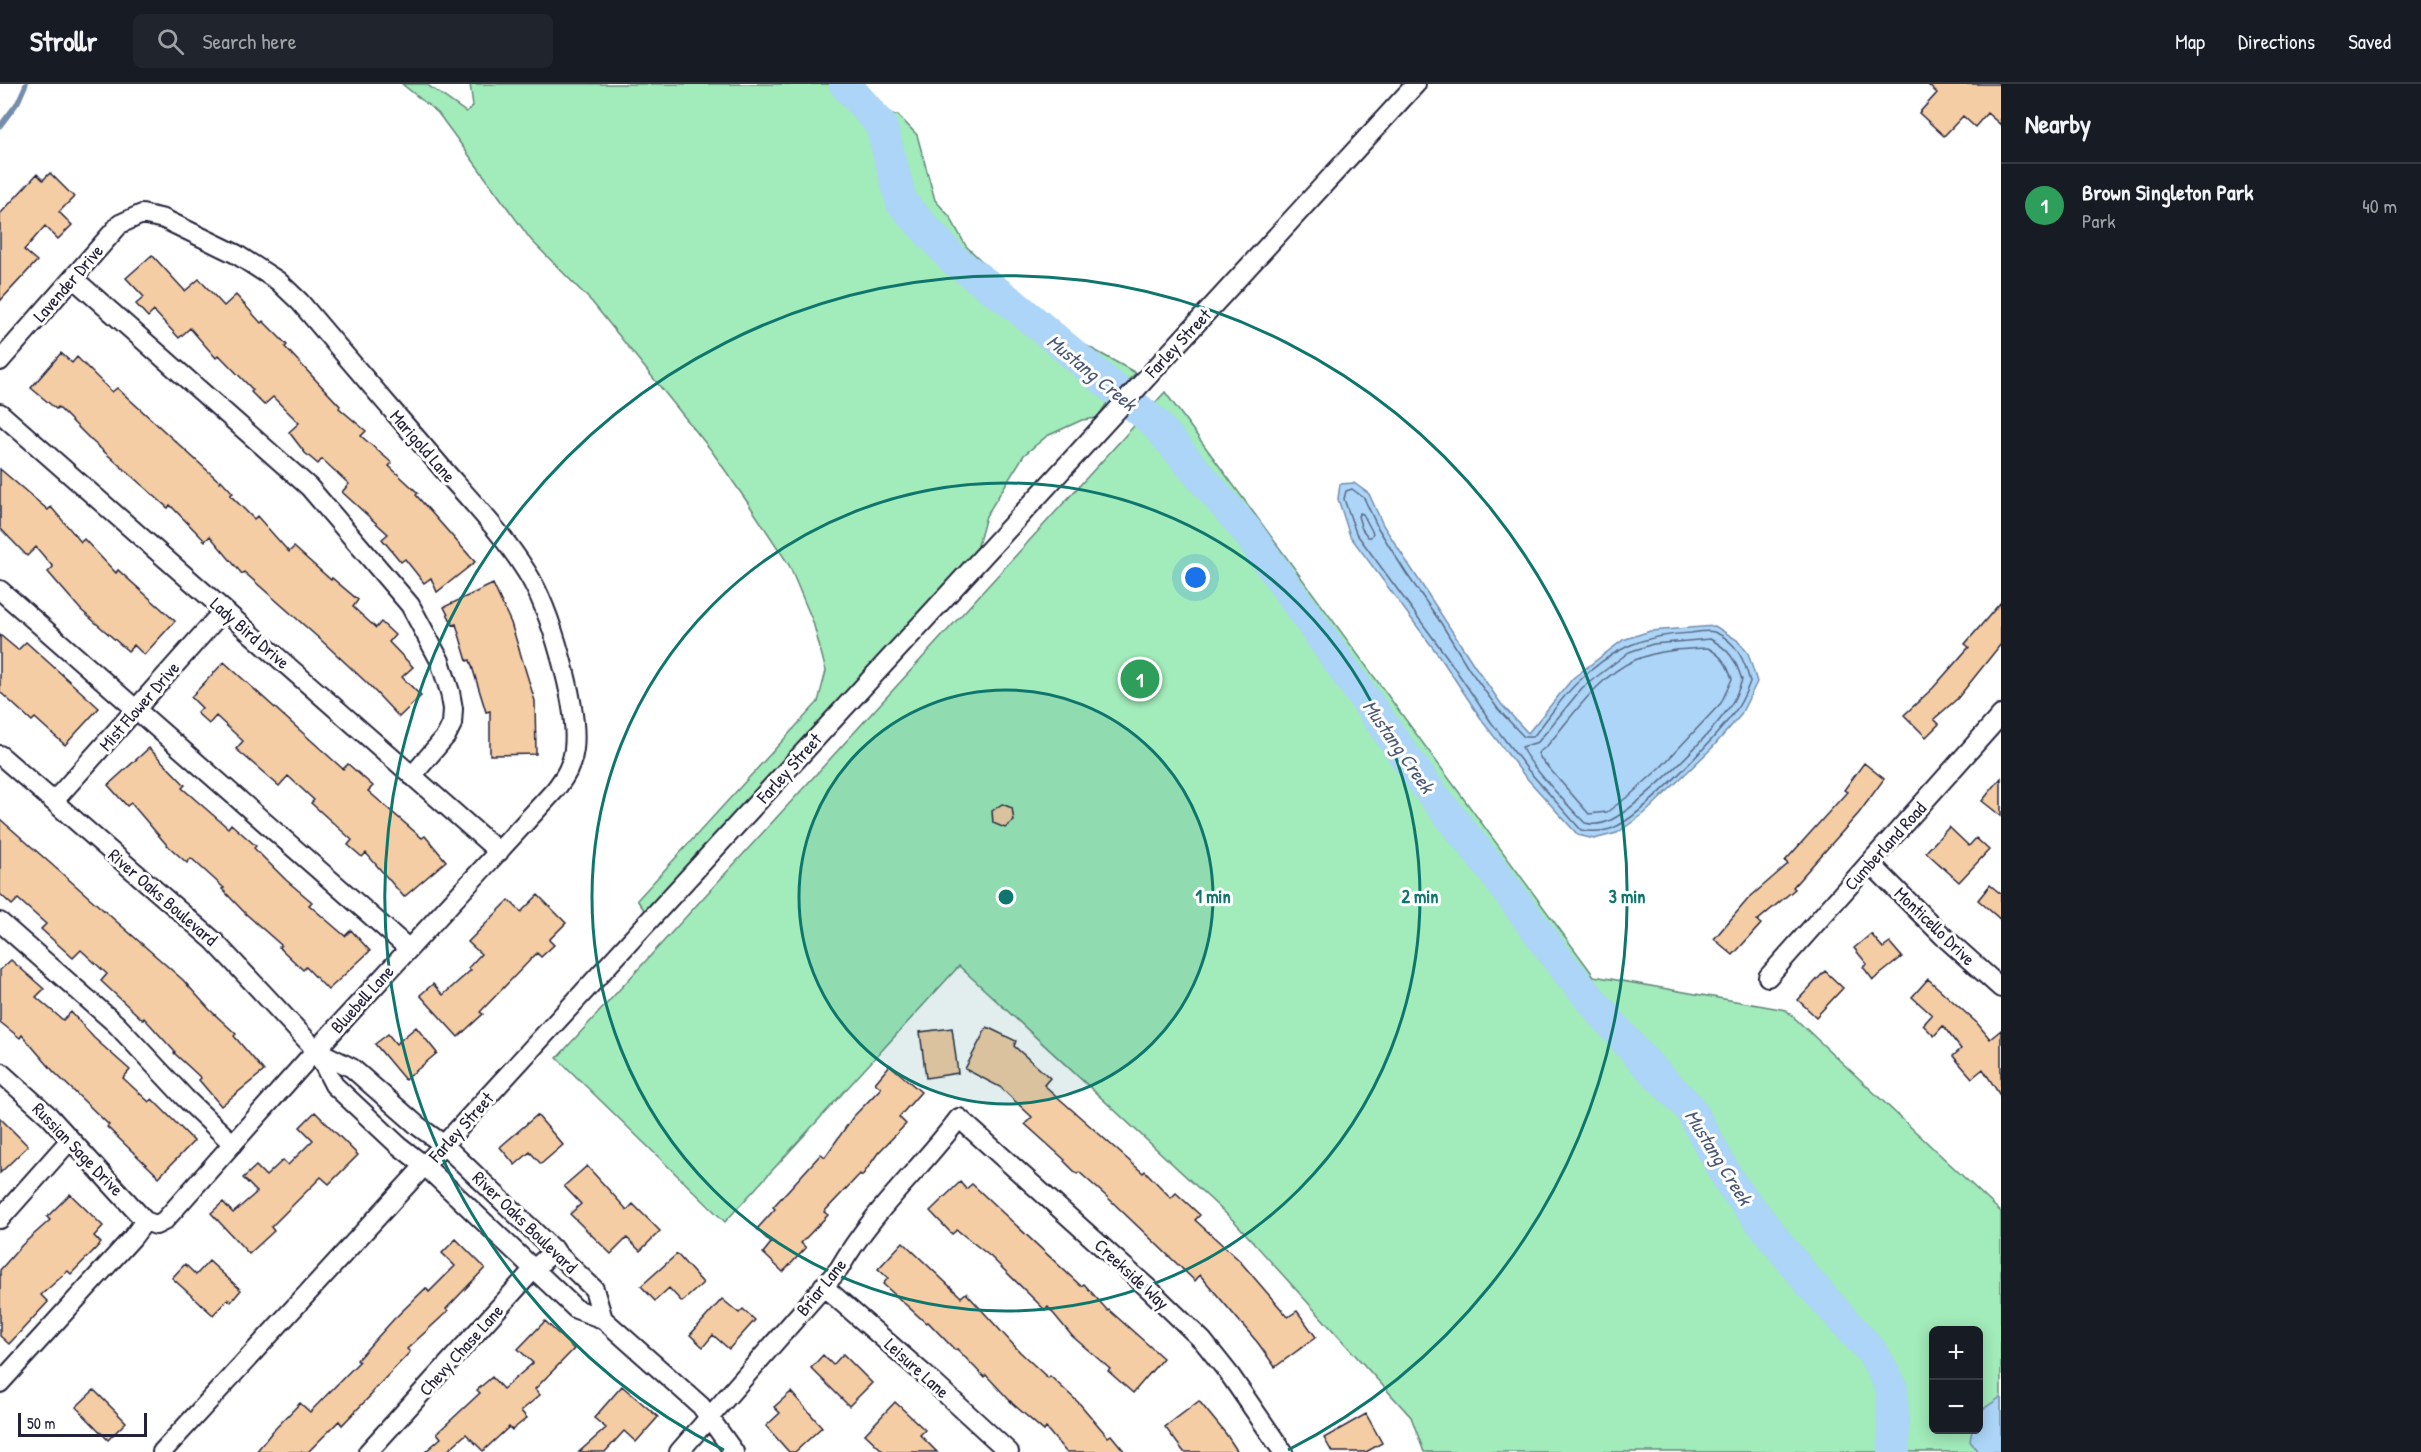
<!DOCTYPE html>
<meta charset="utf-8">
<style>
:root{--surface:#171b24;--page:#20242c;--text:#f1f3f6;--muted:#9ea1a6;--line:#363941;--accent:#9495a2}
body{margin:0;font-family:"Patrick Hand",sans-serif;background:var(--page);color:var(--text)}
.controls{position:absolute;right:18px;bottom:18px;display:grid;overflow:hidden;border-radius:9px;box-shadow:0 3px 15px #0003}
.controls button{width:54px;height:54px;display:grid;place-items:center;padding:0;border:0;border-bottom:2px solid var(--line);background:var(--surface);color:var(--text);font:30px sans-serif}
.scale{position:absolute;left:18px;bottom:15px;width:129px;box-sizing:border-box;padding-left:6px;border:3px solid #22223b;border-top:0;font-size:16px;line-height:21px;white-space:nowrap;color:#22223b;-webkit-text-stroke:4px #fff;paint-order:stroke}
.you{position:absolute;left:1196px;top:494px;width:21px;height:21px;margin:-15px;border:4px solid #fff;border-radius:50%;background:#1a73e8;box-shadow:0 0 0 9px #1a73e833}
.badge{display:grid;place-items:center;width:39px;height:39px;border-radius:50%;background:var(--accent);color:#fff;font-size:20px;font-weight:700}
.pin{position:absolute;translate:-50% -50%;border:3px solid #fff;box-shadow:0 2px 6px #0006}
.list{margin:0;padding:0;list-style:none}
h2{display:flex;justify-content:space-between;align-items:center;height:78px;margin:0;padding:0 24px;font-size:26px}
h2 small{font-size:20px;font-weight:400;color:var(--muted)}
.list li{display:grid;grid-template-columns:39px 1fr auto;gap:18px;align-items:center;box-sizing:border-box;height:84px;padding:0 24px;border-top:2px solid var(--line)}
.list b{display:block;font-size:22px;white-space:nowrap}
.list p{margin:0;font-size:20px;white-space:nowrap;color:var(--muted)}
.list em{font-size:20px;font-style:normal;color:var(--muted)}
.icon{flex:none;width:33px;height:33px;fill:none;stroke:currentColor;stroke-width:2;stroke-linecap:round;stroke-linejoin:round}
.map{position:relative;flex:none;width:2001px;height:1368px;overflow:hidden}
header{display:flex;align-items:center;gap:36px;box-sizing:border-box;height:84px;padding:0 30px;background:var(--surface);border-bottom:2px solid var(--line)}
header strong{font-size:28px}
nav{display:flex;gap:33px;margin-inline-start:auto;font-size:21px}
.search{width:420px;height:54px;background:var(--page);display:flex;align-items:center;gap:15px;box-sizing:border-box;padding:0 21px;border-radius:9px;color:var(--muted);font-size:22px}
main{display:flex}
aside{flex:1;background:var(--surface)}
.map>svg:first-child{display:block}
.green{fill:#a2ebba;stroke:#62867a;stroke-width:1.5;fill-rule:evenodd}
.water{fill:#acd5f7;stroke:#758dac;stroke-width:1.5}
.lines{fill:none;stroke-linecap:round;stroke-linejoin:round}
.shore{stroke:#596a86;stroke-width:1.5}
.stream{stroke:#758dac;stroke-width:5}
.river{stroke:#acd5f7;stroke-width:32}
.building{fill:#f5cda4;stroke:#22223b;stroke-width:1.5}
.minor-casing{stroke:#22223b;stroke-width:22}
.minor{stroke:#fff;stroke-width:18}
.ring{fill:none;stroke:#0f766e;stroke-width:3}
.labels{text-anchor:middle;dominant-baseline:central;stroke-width:6;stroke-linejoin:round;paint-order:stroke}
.street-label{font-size:18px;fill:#22223b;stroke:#fff}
.water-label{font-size:20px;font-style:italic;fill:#4b5873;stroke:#fff}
.centre{fill:#0f766e;stroke:#fff;stroke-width:3}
.ring-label{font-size:18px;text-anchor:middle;font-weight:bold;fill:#0f766e;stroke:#fff;stroke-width:6;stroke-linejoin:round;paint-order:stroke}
</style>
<header>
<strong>Strollr</strong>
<div class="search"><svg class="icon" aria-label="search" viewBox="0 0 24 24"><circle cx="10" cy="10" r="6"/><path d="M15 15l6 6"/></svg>Search here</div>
<nav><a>Map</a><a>Directions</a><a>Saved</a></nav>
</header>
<main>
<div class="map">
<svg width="2001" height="1368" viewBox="0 0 2001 1368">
<rect width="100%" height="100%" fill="#fff"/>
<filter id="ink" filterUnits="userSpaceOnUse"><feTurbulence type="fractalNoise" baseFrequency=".0167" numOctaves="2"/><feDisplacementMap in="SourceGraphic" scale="12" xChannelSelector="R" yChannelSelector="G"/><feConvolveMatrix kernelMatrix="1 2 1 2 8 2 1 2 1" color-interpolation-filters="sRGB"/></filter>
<g filter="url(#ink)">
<path class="green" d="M402 0H426L466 28 473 22 470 0H865L856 21 868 31H898L917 51 935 116 950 133 966 162 997 192 1013 228 1067 251 1136 289 1113 310 1097 334 1082 336 1047 352 1024 371 986 432 976 469 654 823 645 827 637 816 818 618 826 587 813 538 789 481 748 419 711 366 592 218 531 156 438 29Z
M1165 308 1594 892 1786 926 2001 1128V1368H1424L1411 1333 1235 1138 959 882 725 1138 557 974ZM1934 1246H1978V1346H1934Z"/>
<path class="water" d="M1354 399 1369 410 1383 441 1474 581 1502 621 1528 649 1573 594 1623 556 1650 547 1715 542 1737 556 1748 569 1757 598 1740 632 1712 664 1645 729 1617 749 1594 755 1578 751 1523 690 1486 642 1442 576 1350 452 1338 415 1340 400Z
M2001 1313V1368H1978L1970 1357 1972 1346H1978L1979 1328Z"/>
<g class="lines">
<path class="shore" d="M1352 405 1364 414 1378 444 1406 489 1441 539 1469 585 1498 625 1524 653H1533C1548 635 1560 615 1577 599 1611 565 1642 551 1691 549 1698 548 1708 546 1714 548 1736 556 1745 577 1750 598 1746 608 1741 621 1733 630 1712 657 1643 732 1613 744 1602 748 1592 748 1581 746L1528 686 1491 638 1447 573 1356 449 1344 415 1346 407Z
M1360 429 1363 430 1373 449 1371 453H1368L1362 445 1358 432Z
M1710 555C1729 565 1736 576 1742 596 1739 605 1734 617 1728 625 1708 653 1641 721 1611 736 1603 740 1593 741 1585 739 1573 727 1524 675 1522 663L1538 658 1582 604 1629 568 1653 560Z
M1708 564C1722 572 1727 580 1732 595L1721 619 1661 683 1630 711 1607 728 1589 730 1541 675 1538 669 1547 662C1572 633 1598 592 1635 576 1658 566 1684 565 1708 564Z"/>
<path class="stream" d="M0 42 18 18 26 0"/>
<path class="river" d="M845 0 881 41 902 119 954 176 1012 219 1155 339 1247 447 1426 702 1491 784 1562 881 1638 971 1689 1023 1731 1100 1808 1197 1873 1269 1892 1304 1894 1368"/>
</g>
<path class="building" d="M1927 0H2001V41L1987 29 1975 43 1963 32 1944 52 1919 29 1937 9Z
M50 89 74 113 59 128 72 141 58 155 45 142 24 166 37 177 0 217V130L37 90 43 96Z
M152 171 185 207 199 195 224 222 236 211 261 239 263 237 287 261 285 263 340 322 339 324 366 347 361 352 392 379 389 382 418 409 416 411 475 478 437 508 431 494 424 499 405 475 401 478 382 455 388 450 342 408 349 400 322 375 318 380 305 369 289 348 299 339 273 313 264 321 251 308 253 306 219 271 216 274 190 244 179 254 154 227 148 233 136 220 144 213 126 194Z
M61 269 72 279 77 273 112 308 117 304 220 398 221 396 233 409 230 411 254 435 257 432 289 468 294 463 331 496 332 494 358 516 353 523 376 544 381 538 395 551 389 558 413 583 402 593 421 612 399 633 367 599 322 557 244 488 242 490 210 452 205 457 170 421 168 424 92 357 58 323 56 325 31 304Z
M0 385 48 426 51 423 81 458 84 455 116 489 118 486 175 537 144 571 134 561 128 567 81 526 48 488 53 483 36 463 27 472 0 444Z
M493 500 511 539 535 617 536 670 490 671V627L486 628 470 576 467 577 456 540 453 541 444 523Z
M2001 518V560L1957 615 1934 635 1939 640 1926 653 1904 631 1933 604 1969 563 1965 560Z
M0 551 18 566 26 558 99 624 65 661 35 634 32 637 0 608Z
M224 578 343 685 348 680 373 702 368 707 422 754 425 752 446 777 404 813 366 769 362 773 348 761 352 756 311 719 314 716 288 692 279 702 249 676 236 665 243 657 216 632 209 640 197 629 202 624 191 613Z
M149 664 185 701 182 704 228 744 231 740 256 762 254 764 286 796 312 818 309 821 345 852 351 846 370 867 328 906 306 883 303 886 279 863 281 861 246 830 222 805 224 804 191 774 187 779 166 760 131 719 127 722 108 701Z
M1864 679 1884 695 1859 729 1793 803 1795 805 1757 837 1761 840 1733 871 1714 855 1749 814 1788 780 1785 777 1847 708 1844 706Z
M2001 694V732L1982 717Z
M1002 720 1012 724 1014 737 1005 744 993 739 992 727Z
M0 735 183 896 210 926 236 950 234 952 264 987 221 1022 199 996 201 994 174 969 175 968 144 934 143 936 101 897 107 890 81 866 73 874 41 845 46 840 18 815 12 821 0 810Z
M1949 743 1969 762 1976 754 1989 766 1959 798 1926 768Z
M1990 801 2001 810V836L1978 816Z
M538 811 566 839 549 856 554 861 541 873 537 869 480 928 483 930 458 953 420 911 433 900 443 911 471 886 468 884 481 870 468 858 509 816 521 828Z
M1871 850 1883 864 1890 859 1902 873 1873 896 1863 883 1867 880 1854 864Z
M11 876 44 905 36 913 63 936 71 928 94 954 130 986 123 994 149 1018 152 1015 194 1057 159 1093 107 1043 109 1041 54 988 22 951 20 954 0 938V886Z
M1825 887 1843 904 1816 933 1798 916Z
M1928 895 1977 939 1990 955 2001 946V1013L1983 985 1972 994 1953 972 1961 965 1943 942 1934 952 1923 941 1932 931 1912 913Z
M416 943 437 969 405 996 375 960 388 950 396 960Z
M987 943 1016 957 1014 962 1050 994 1044 1001 1143 1089 1145 1087 1171 1114 1176 1109 1200 1131 1195 1136 1238 1175 1288 1233 1297 1227 1316 1253 1275 1283 1258 1259 1200 1191 1195 1197 1106 1112 1079 1088 1077 1090 1064 1077 1065 1076 1025 1040 1032 1033 1000 1003 965 985Z
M952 944 958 989 926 994 920 948Z
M890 981 921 1008 899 1033 906 1040 878 1069 862 1092 860 1090 824 1128 828 1131 801 1159 806 1164 783 1188 763 1169 771 1159 757 1145 775 1125 773 1123 821 1070 825 1073 853 1033 881 1004 875 999Z
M315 1028 358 1071 329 1100 321 1093 271 1143 274 1147 249 1170 211 1129 223 1118 233 1129 257 1108 243 1094 256 1082 266 1092 283 1076 288 1081 313 1056 300 1043Z
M537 1031 563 1061 541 1080 530 1068 515 1081 500 1063Z
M0 1034 28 1062 0 1089Z
M587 1082 627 1126 633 1120 660 1147 640 1167 627 1154 611 1170 570 1130 581 1120 564 1102Z
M960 1098 966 1105 972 1100 1081 1202 1084 1200 1108 1227 1109 1226 1163 1274 1133 1309 1108 1287 1110 1285 1072 1252 1048 1223 1045 1226 991 1173 957 1146 952 1150 930 1127Z
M70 1110 103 1142 94 1152 101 1159 71 1190 68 1187 41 1211 48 1218 9 1260 0 1252V1186L22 1161 50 1136 47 1133Z
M456 1155 485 1184 446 1225 448 1227 407 1265 410 1268 372 1308 373 1309 342 1341 339 1337 308 1368H256L272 1348 300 1319 310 1328 359 1278 357 1276 394 1235 426 1204 429 1208 455 1182 442 1169Z
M903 1158 961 1213 966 1209 1020 1268 1048 1294 1050 1292 1080 1320 1108 1353 1111 1351 1125 1368H1066L1046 1344 1044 1347 1013 1320 986 1291 984 1293 957 1265 955 1266 928 1238 926 1239 883 1200 888 1194 878 1185Z
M677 1170 703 1199 682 1218 669 1204 655 1217 641 1202Z
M209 1177 241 1206 231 1218 228 1215 213 1231 172 1194 185 1180 196 1191Z
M722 1215 739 1229 743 1225 755 1236 729 1265 713 1251 703 1263 690 1251Z
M545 1237 574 1265 535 1305 540 1311 521 1327 527 1334 512 1346 509 1343 483 1367 466 1350 446 1368H425L441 1354 437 1349 480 1309 477 1306 492 1293 503 1305 533 1279 518 1265Z
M843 1270 872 1299 849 1322 811 1284 823 1271 833 1281Z
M622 1302 658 1333 636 1358 624 1347 605 1368H579L606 1344 594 1334Z
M94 1306 126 1338 108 1356 76 1323Z
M791 1308 822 1343 795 1368H789L766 1342 780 1329 774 1323Z
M1199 1317 1226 1350 1238 1368H1184L1165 1343Z
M895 1318 925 1346 920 1351 937 1368H884L865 1350Z
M1366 1330 1382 1359 1366 1368H1332L1324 1354Z"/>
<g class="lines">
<g class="minor-casing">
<path id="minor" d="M73 194 309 403 410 521 440 577 450 608 453 625 452 640 446 652 412 692
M0 277 120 140 142 130 164 135 236 170 278 197 300 218C347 274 395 329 442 384 471 417 503 450 526 487 550 524 579 622 574 665 572 682 565 693 555 706L316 966 164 1137 156 1141 145 1137 49 1032 0 988
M0 329 499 768
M0 506 409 865
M0 671 214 857 316 966 352 984 418 1042 444 1061 594 1205 603 1235
M54 717 224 526
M1870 779 1943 852 2001 904
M0 838 116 940 185 1014 233 1060
M1768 893 2001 631
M316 966 334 1001 398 1061 425 1082 576 1225 603 1235 701 1322 734 1368
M0 1135 70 1056
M823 1202 924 1290 1009 1368
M0 1299 133 1153 145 1137
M162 1368 1416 0
M368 1368 533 1186 555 1166
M679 1368 839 1185C872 1127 919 1087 959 1034L1149 1205 1203 1257 1230 1291 1283 1368"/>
</g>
<use href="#minor" class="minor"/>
</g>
</g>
<circle cx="1006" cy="813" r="207" fill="#0f766e" fill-opacity=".12"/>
<g class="ring">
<circle cx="1006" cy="813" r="207"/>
<circle cx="1006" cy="813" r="414"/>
<path d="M724 1366A621 621 0 1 1 1288 1366"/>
</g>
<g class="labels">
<g class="street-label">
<text transform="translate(68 199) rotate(-49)">Lavender Drive</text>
<text transform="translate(1178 259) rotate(-47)">Farley Street</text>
<text transform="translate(423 362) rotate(49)">Marigold Lane</text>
<text transform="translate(250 549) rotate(41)">Lady Bird Drive</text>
<text transform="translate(139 622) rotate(-49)">Mist Flower Drive</text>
<text transform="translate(789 684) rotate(-48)">Farley Street</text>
<text transform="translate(1885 762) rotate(-48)">Cumberland Road</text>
<text transform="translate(163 813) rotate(41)">River Oaks Boulevard</text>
<text transform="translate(1935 842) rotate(44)">Monticello Drive</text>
<text transform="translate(362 915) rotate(-48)">Bluebell Lane</text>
<text transform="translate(461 1043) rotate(-48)">Farley Street</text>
<text transform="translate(78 1065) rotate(46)">Russian Sage Drive</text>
<text transform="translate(525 1138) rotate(44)">River Oaks Boulevard</text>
<text transform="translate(1132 1190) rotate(43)">Creekside Way</text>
<text transform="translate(821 1203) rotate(-51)">Briar Lane</text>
<text transform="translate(461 1266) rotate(-48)">Chevy Chase Lane</text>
<text transform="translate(917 1284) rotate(42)">Leisure Lane</text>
</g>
<g class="water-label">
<text transform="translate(1092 288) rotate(39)">Mustang Creek</text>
<text transform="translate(1399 662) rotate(55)">Mustang Creek</text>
<text transform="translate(1719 1073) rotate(58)">Mustang Creek</text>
</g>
</g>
<circle cx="1006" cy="813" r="9" class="centre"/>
<g class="ring-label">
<text x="1213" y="819">1 min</text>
<text x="1420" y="819">2 min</text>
<text x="1627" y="819">3 min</text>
</g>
</svg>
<div class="controls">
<button>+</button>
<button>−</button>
</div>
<div class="scale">50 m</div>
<div class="you"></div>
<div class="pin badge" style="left:1140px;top:595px;background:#2e9e5b">1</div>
</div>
<aside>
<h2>Nearby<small></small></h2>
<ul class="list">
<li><span class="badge" style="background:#2e9e5b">1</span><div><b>Brown Singleton Park</b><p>Park</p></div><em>40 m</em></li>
</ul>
</aside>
</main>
